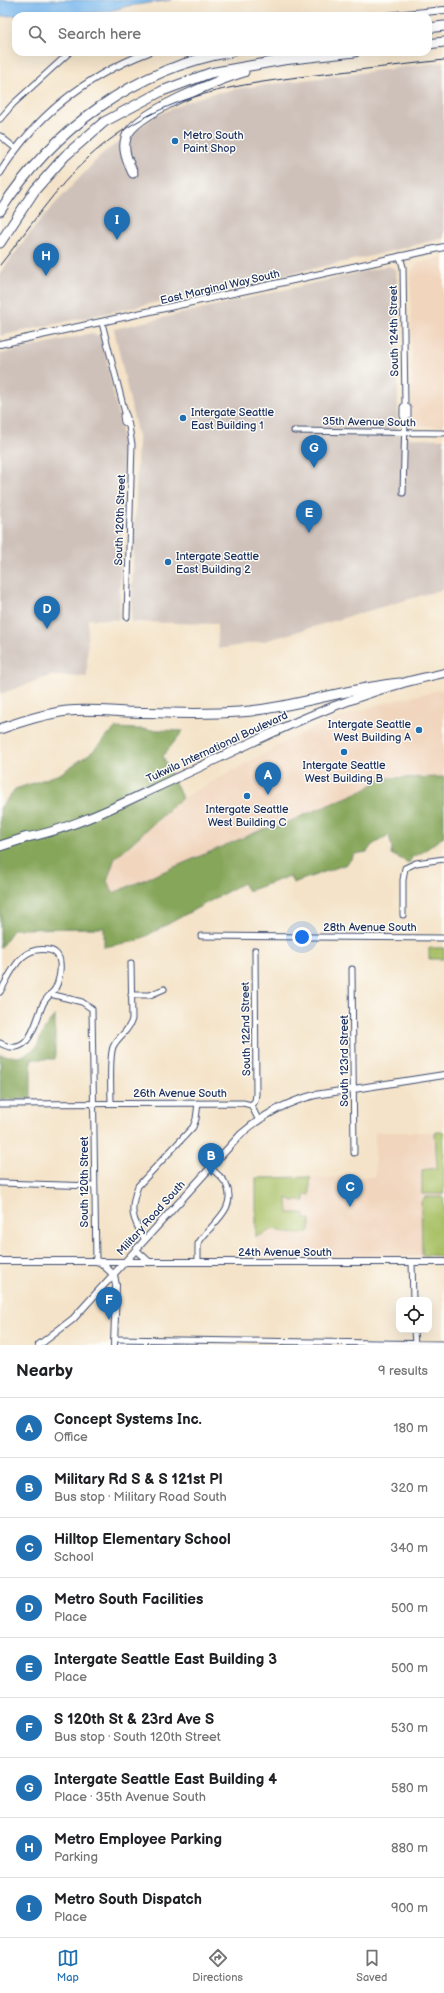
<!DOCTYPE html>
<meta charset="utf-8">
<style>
:root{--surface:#fff;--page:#f6f6f6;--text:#202124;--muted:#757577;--line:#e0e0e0;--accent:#1f6fb2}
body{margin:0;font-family:"Balsamiq Sans",sans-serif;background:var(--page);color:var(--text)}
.controls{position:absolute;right:12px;bottom:12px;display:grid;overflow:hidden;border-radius:8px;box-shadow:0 4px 16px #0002}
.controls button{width:36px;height:36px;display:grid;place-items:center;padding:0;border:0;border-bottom:1px solid var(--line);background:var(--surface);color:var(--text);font:20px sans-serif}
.you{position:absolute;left:302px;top:937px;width:14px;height:14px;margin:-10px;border:3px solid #fff;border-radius:50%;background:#1a73e8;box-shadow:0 0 0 6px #1a73e833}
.badge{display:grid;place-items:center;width:26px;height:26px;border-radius:50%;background:var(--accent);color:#fff;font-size:13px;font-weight:700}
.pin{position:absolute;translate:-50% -33px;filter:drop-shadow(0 1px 2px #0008)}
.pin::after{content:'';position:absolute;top:21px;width:14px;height:12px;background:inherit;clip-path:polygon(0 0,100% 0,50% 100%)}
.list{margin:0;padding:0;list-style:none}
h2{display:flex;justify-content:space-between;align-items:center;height:52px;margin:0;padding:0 16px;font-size:17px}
h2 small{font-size:13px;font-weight:400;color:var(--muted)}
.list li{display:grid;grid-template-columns:26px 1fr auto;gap:12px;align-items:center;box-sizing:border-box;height:60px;padding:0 16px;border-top:1px solid var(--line)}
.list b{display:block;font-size:15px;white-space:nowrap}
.list p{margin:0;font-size:13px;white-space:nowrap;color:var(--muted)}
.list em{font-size:13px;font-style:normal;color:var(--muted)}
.icon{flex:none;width:22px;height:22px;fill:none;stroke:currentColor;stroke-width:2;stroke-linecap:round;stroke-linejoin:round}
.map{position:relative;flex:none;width:444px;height:1345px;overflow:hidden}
.search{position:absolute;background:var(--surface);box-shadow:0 4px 16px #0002;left:12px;right:12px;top:12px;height:44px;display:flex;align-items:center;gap:10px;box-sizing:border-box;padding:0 14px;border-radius:12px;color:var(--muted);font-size:15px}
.sheet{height:592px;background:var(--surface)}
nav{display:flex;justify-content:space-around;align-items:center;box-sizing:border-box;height:56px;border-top:1px solid var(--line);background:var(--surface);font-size:11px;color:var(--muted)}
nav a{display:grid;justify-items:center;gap:2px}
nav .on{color:var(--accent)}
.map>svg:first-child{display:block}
.built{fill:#f1d5bd}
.industrial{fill:#cec1ba}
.green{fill:#a8c065;stroke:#627862}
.forest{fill:#86a65a;stroke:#506a5c}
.water{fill:#7ebcf1;stroke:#4c76a8}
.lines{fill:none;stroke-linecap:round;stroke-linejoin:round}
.minor-casing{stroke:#3c4a6e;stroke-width:7}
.tertiary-casing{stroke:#3c4a6e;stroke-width:8}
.primary-casing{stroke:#3c4a6e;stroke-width:10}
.motorway-casing{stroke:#3c4a6e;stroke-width:11}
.minor{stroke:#fff;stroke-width:5}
.tertiary{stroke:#fff;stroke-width:6}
.primary{stroke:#fff;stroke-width:8}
.motorway{stroke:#fff;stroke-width:9}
.tram{stroke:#1b2f5e;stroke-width:1}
.poi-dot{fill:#1f6fb2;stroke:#fdfcf7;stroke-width:1.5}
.labels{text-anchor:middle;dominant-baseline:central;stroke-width:3;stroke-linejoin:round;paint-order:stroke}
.poi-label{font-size:11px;fill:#1b2f5e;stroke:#fdfcf7;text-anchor:start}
.street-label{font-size:11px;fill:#1b2f5e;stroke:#fdfcf7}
</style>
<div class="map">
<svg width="444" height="1345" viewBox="0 0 444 1345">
<rect width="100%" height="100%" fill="#fdfcf7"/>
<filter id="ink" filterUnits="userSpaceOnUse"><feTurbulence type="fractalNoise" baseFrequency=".025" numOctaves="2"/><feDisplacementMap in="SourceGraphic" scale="8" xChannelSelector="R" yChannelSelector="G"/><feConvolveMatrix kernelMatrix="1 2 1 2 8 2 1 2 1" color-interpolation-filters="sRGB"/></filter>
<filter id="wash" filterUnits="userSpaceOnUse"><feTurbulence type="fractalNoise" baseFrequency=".012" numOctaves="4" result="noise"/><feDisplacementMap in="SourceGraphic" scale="16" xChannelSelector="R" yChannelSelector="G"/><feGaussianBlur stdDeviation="0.9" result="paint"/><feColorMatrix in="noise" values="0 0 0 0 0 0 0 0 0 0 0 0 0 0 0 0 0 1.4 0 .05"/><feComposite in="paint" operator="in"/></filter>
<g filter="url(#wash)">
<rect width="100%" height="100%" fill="#f4e3c8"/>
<path class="built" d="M444 256V426H416L412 421 411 273 413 268 418 263Z
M444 689V777L380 778 366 789 276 827 266 828 113 893 107 881 115 858 182 798 314 727 376 705Z
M375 1132H444V1256L256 1257V1178L375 1177Z"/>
<path class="industrial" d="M444 62V238L367 257 0 336V273L40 220 102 154 154 117 184 103 210 94 242 88Z
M388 266 395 269 397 279 398 431 410 438 444 439V589L265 641 218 649 217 624 131 622 138 437 114 329Z
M92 333 102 337 124 446 119 620 88 619 87 677 50 676 0 694V354Z"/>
<path class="green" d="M429 948H444V959H429Z
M435 1132H444V1194H422V1170L437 1168Z
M310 1177V1195H305V1201H293L287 1198 288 1213H305V1219H310V1231L302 1234 287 1233 274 1229 256 1237V1178Z
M425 1197H444V1256L422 1255 421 1202Z"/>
<path class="forest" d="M115 728 183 731 163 756 182 798 115 858 107 881 113 893 266 828 276 827 366 789 380 778 444 777V837C432 843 424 854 412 857L409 863 391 854 392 848 389 835 372 845 367 852 355 854 347 864 293 883 290 876 248 891 243 883 137 941 104 947V928L14 929 0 948V808L15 789 60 774 92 752Z
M55 1015V1059H31V1099H0V1055L20 1057 36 1048 46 1026Z"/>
<path class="water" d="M0 0H172L127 6 107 12 0 16Z"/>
</g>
<g filter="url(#ink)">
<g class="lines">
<g class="minor-casing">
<path id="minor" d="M0 119 13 104 70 52
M0 136 15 148
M400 256 403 267 405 405 403 407V416L405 419 403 493
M102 323 125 413C129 417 130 437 132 444L127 617
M125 413 123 416 124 422 128 425
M405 419 408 416V408L405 405
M294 431 444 433
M403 915V880L405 868 416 863 444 859
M201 936 444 938
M352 969 354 1153
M0 992C12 972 20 945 49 950 55 951 60 956 60 963 61 970 59 982 55 989 51 994 46 998 43 1004 35 1022 30 1060 0 1043
M50 994 82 1002 92 1009 96 1261
M131 995H150L164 989
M111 1103C111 1090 109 1058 113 1047 118 1036 129 1032 132 1019L131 963
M0 1104 243 1103 251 1105 258 1119
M251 1105 255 1101 256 1094 255 950
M0 1183 94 1186
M145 1240C132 1219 129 1210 138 1186L193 1127 196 1119 198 1103
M198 1262V1244C208 1225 239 1210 226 1184 223 1178 216 1173 211 1168
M412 1262 413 1300
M414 1330 415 1345
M114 1339 444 1344"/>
</g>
<g class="tertiary-casing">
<path id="tertiary" d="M386 16 444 10
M0 173C35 116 86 76 149 52
M0 344 444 247
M136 1250 149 1262
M0 1261H96L100 1262 114 1275
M100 1262H444
M114 1275 116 1285 114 1345
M100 1290 115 1299
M39 1345 73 1319 241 1134C263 1115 286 1102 315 1095L444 1075"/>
</g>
<g class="primary-casing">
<path id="primary" d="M23 838C69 831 129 800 172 780 246 746 320 706 400 684 414 679 429 677 444 673"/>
</g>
<g class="motorway-casing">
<path id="motorway" d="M428 28 444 26
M428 44 444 42
M133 173C128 162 122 150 126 138 132 114 220 79 244 72
M0 211C52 130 136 68 231 52
M0 243 35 190 65 156 104 122 162 91 210 73 283 60 355 52
M0 729C22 721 44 714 67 711 87 709 107 711 127 712 165 713 202 715 239 712 294 708 346 688 400 683
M0 846 28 837"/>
</g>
<use href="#minor" class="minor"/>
<use href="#tertiary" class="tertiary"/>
<use href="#primary" class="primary"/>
<use href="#motorway" class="motorway"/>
<path class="tram" d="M0 265C29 229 54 189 89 157 158 95 226 86 315 75 358 70 401 65 444 60"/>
</g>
</g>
<g class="poi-dot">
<circle cx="175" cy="141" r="4"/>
<circle cx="183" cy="418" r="4"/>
<circle cx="168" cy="562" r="4"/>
<circle cx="419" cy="730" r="4"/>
<circle cx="344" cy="752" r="4"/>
<circle cx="247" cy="796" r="4"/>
</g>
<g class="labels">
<g class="poi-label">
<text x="183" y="135">Metro South<tspan x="183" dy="13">Paint Shop</tspan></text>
<text x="191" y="412">Intergate Seattle<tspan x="191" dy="13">East Building 1</tspan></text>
<text x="176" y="556">Intergate Seattle<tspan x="176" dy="13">East Building 2</tspan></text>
<text x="411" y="724" text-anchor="end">Intergate Seattle<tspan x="411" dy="13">West Building A</tspan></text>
<text x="344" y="765" text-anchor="middle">Intergate Seattle<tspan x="344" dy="13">West Building B</tspan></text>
<text x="247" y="809" text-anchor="middle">Intergate Seattle<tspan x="247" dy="13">West Building C</tspan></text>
</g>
<g class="street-label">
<text transform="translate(220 287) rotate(-13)">East Marginal Way South</text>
<text transform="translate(394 331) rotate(-91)">South 124th Street</text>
<text transform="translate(369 422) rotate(1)">35th Avenue South</text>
<text transform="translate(120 520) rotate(-88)">South 120th Street</text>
<text transform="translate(217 747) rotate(-25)">Tukwila International Boulevard</text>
<text x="370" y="927">28th Avenue South</text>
<text transform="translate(246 1029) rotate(-91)">South 122nd Street</text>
<text transform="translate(344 1061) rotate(-90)">South 123rd Street</text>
<text x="180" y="1093">26th Avenue South</text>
<text transform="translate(84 1182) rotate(-90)">South 120th Street</text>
<text transform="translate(151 1218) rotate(-48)">Military Road South</text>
<text x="285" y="1252">24th Avenue South</text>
</g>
</g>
</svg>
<div class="controls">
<button><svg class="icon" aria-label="locate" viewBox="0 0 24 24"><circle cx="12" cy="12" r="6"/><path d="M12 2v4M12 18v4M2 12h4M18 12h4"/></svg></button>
</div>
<div class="you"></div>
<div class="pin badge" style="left:268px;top:795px">A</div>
<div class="pin badge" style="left:211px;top:1176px">B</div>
<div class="pin badge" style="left:350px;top:1207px">C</div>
<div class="pin badge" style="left:47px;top:629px">D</div>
<div class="pin badge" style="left:309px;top:533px">E</div>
<div class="pin badge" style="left:109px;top:1320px">F</div>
<div class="pin badge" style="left:314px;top:468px">G</div>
<div class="pin badge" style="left:46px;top:276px">H</div>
<div class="pin badge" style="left:117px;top:240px">I</div>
<div class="search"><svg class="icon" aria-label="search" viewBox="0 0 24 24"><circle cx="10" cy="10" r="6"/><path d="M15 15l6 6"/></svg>Search here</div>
</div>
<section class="sheet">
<h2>Nearby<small>9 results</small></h2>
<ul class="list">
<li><span class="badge">A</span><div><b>Concept Systems Inc.</b><p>Office</p></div><em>180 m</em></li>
<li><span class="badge">B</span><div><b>Military Rd S &amp; S 121st Pl</b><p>Bus stop · Military Road South</p></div><em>320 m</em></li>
<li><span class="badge">C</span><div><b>Hilltop Elementary School</b><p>School</p></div><em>340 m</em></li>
<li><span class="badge">D</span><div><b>Metro South Facilities</b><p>Place</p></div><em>500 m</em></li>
<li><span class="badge">E</span><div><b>Intergate Seattle East Building 3</b><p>Place</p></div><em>500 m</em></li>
<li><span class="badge">F</span><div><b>S 120th St &amp; 23rd Ave S</b><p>Bus stop · South 120th Street</p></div><em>530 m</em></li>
<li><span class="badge">G</span><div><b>Intergate Seattle East Building 4</b><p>Place · 35th Avenue South</p></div><em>580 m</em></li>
<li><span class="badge">H</span><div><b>Metro Employee Parking</b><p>Parking</p></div><em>880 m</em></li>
<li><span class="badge">I</span><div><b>Metro South Dispatch</b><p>Place</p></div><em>900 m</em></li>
</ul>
</section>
<nav>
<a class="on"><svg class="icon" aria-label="map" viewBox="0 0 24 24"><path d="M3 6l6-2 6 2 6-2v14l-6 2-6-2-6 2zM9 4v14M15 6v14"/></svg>Map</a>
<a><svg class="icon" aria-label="directions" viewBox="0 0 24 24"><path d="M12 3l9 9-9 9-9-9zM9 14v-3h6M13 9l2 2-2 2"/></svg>Directions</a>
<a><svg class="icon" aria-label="saved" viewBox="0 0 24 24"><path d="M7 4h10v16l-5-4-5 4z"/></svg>Saved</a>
</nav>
